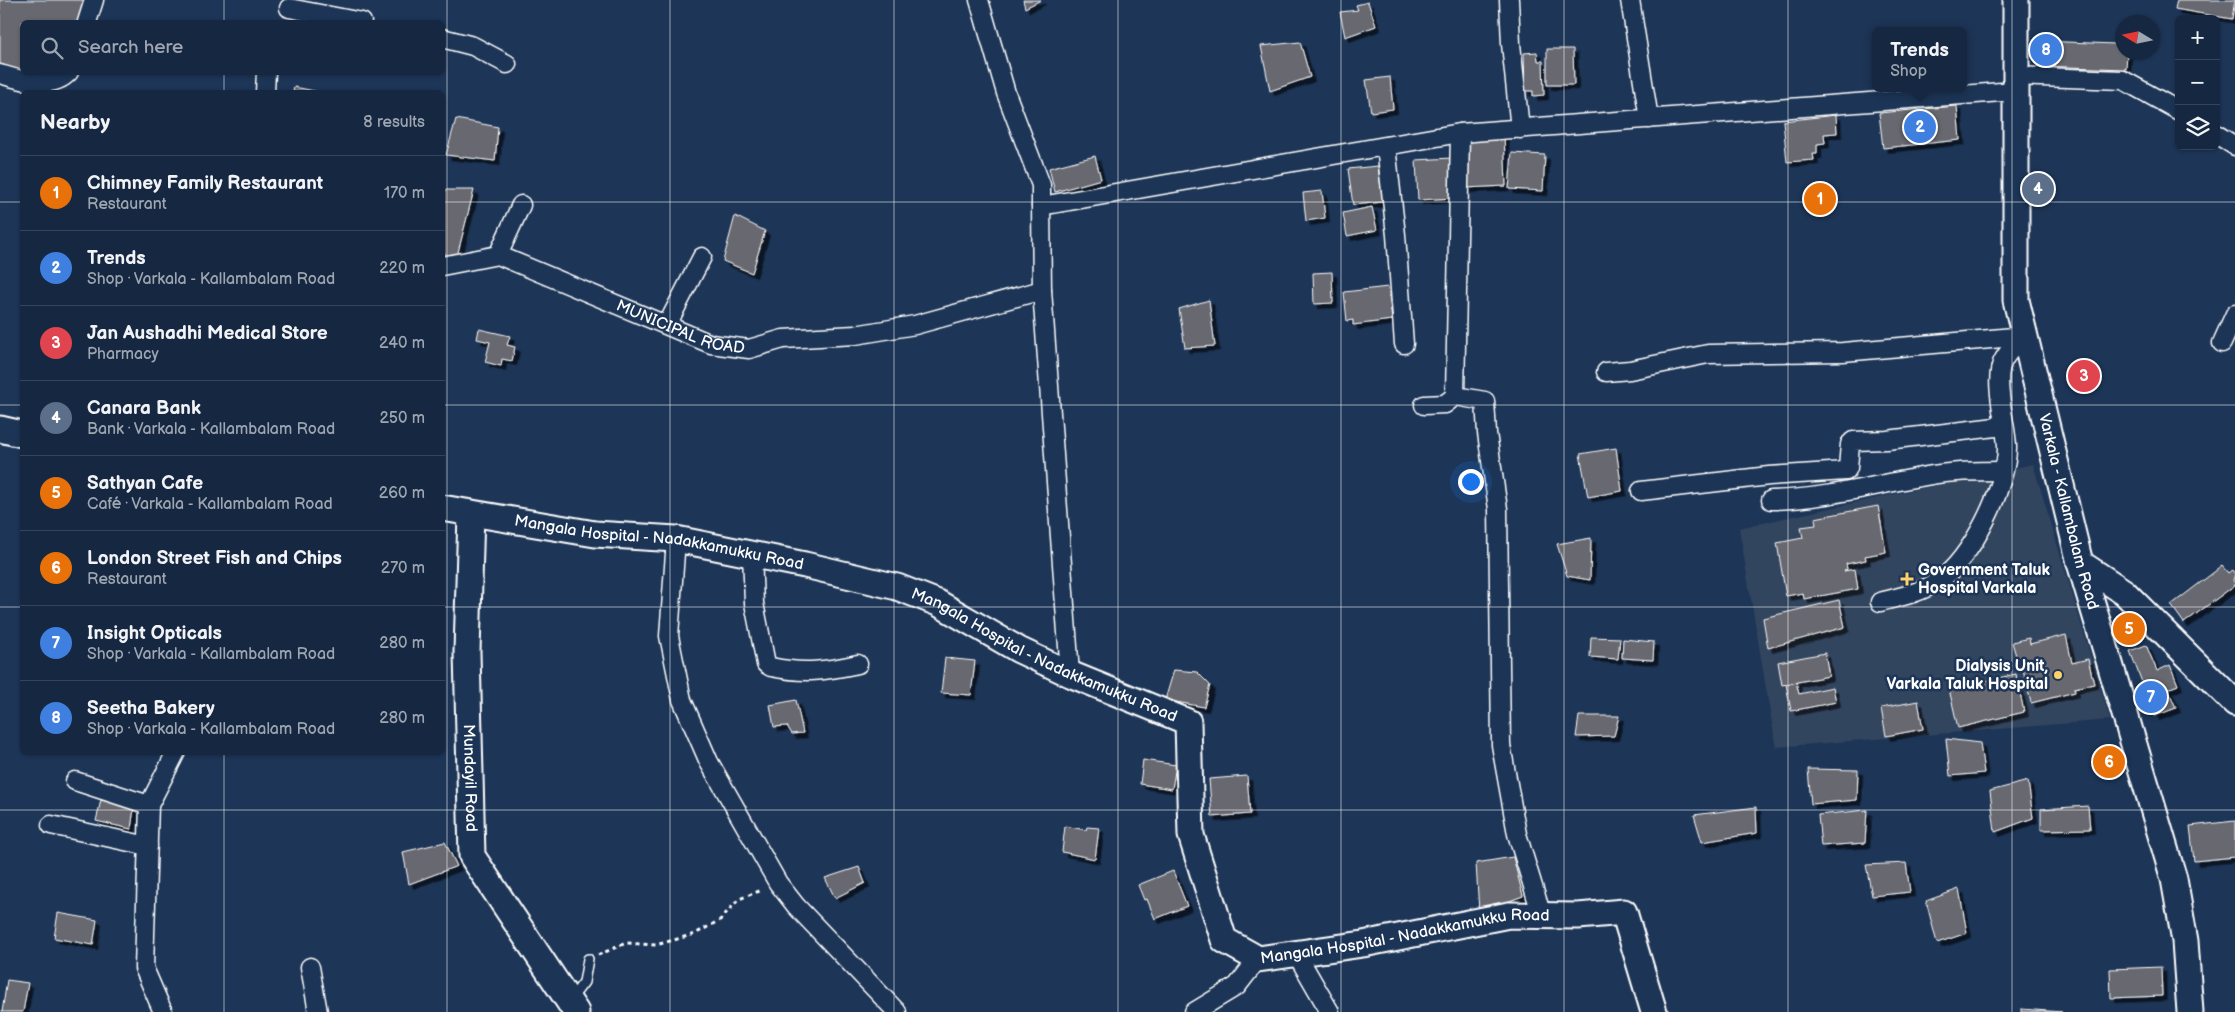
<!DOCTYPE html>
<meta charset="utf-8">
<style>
:root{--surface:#162841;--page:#23344c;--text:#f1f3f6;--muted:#9ea6b1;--line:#35445a;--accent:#8abfa5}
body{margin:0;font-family:"Balsamiq Sans",sans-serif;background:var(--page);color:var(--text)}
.controls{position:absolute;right:15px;top:15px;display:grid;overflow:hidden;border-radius:8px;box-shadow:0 1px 4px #0004}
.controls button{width:45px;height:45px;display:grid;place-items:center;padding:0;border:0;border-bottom:1px solid var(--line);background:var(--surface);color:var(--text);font:25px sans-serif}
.compass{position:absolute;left:2115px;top:15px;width:45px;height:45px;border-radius:50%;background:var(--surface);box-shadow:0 1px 4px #0004;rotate:280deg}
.you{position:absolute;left:1470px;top:481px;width:18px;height:18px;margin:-12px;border:4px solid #fff;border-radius:50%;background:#1a73e8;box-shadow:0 0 0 8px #1a73e833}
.badge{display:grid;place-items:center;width:32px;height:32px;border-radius:50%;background:var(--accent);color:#fff;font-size:16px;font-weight:700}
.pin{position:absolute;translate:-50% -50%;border:2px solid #fff;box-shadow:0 1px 5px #0006}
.popup{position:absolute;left:1872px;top:27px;width:95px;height:65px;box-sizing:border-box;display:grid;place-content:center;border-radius:8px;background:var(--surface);filter:drop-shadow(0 1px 4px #0005);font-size:16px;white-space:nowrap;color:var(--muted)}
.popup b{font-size:19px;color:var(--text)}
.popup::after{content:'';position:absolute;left:50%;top:100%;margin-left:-10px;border:10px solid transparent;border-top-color:var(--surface)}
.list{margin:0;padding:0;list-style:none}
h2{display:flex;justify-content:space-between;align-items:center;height:65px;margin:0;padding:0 20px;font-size:21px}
h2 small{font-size:16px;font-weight:400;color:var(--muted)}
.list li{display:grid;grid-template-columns:32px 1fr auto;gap:15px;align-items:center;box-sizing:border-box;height:75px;padding:0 20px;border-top:1px solid var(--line)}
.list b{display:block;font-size:19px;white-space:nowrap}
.list p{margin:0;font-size:16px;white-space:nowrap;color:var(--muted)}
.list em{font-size:16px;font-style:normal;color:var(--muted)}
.icon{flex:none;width:28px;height:28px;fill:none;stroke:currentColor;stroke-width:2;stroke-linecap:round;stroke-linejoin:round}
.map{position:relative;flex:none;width:2235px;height:1012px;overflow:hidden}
.search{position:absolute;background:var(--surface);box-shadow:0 1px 4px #0004;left:20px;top:20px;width:425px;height:55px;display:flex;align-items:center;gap:12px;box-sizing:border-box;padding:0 18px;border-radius:8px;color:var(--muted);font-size:19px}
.panel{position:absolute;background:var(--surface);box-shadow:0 1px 4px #0004;left:20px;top:90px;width:425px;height:665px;border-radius:8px}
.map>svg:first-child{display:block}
.built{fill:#33445e}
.building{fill:#676770;stroke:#fff;filter:url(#shadow)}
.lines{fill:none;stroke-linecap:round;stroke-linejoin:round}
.lane-casing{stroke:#fff;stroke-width:12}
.street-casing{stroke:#fff;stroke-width:21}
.secondary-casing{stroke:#fff;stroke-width:29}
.path{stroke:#fff;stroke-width:3;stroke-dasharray:4 4;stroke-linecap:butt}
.lane{stroke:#1d3557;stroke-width:9}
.street{stroke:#1d3557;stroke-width:18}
.secondary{stroke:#1d3557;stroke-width:25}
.grid{fill:none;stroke:#fff;stroke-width:1;stroke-opacity:0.55}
.poi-dot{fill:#ffd166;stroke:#1d3557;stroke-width:2}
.labels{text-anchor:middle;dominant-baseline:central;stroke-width:5;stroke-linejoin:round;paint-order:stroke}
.street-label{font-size:16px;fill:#fff;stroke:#1d3557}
.poi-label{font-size:16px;font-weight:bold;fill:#fff;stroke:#1d3557;text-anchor:start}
</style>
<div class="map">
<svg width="2235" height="1012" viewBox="0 0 2235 1012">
<defs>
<filter id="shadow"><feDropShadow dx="4.5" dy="4.5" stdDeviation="0" flood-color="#0009"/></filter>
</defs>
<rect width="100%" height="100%" fill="#1d3557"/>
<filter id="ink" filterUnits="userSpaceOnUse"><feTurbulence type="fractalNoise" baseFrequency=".02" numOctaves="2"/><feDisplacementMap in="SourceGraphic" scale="10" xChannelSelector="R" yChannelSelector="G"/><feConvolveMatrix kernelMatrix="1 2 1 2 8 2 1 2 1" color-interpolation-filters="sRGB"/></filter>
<g filter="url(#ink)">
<path class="built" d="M2033 464 2110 720 1776 747 1739 528Z"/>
<path class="building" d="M0 0H92L86 22H22V72H67L54 79 0 71Z
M1023 0H1041L1025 8Z
M2177 0H2235L2232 19 2175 9Z
M1368 2 1376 26 1345 37 1340 12 1358 10 1356 5Z
M2041 41 2115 44V41H2122V52H2127L2126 69 2040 66Z
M1300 42 1310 77 1270 91 1261 46Z
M1547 49H1573L1574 85H1547Z
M1537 52 1538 61H1543L1544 95 1533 96V91H1525L1524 53Z
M1390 77 1393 109 1371 112 1366 80Z
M294 87 320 92H293Z
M1957 106 1960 140 1883 148 1879 113Z
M1836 115 1837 133 1824 134 1825 143 1817 144V154H1813L1814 160 1787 162 1783 121Z
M456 119 498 127 495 161 446 155Z
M1504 134 1506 186 1465 188V137Z
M1512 153 1545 155 1543 191 1509 189Z
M1095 156 1101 179 1055 192 1049 168Z
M1452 158 1454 198 1418 200 1416 160Z
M1378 166 1383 202 1353 205 1348 169Z
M442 190H474L456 260 442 252Z
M1322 191 1325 218 1306 221 1303 193Z
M1372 207 1377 230 1347 236 1343 213Z
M735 216 765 231 752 273 723 261Z
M1332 272 1333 303 1314 304 1313 273Z
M1388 287 1392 320 1353 325V320L1347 321 1344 292Z
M1209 300 1215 346 1185 348 1179 309Z
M479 329 510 336 507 345 515 347 512 361 502 359 501 366 485 362 490 342 477 339Z
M1616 448 1622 491 1588 497 1580 454Z
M1878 506 1886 552 1865 556 1866 560 1846 564 1847 569 1844 571 1855 569 1858 589 1804 599 1803 593 1786 596 1777 543 1803 538 1801 527 1816 525 1815 518Z
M1591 538 1590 580 1567 576 1557 544Z
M2222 566 2228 573 2232 570 2235 574 2233 580 2235 585 2184 623 2171 605Z
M1839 600 1845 627 1768 648 1763 618Z
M2134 616 2143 630 2125 642 2116 627Z
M2066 635 2072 663 2088 659 2094 684 2074 688 2075 692 2031 703 2022 665 2019 666 2012 642 2029 638 2030 644Z
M1591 637 1620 638 1618 659 1590 657Z
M1623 639 1654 642 1653 660 1622 658Z
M2146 645 2157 671 2170 665 2178 685 2168 689 2176 708 2155 716 2130 651Z
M1825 653 1829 676 1782 685 1778 662Z
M945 658 975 661 971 695 941 693Z
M1174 670 1197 672 1210 685 1204 707 1165 700Z
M2016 674 2024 712 1958 728 1949 689Z
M1796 682 1799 694 1833 687 1836 702 1791 711 1786 684Z
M796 700 803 733 792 734 787 726 774 727 770 705Z
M1918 701 1923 729 1886 736 1881 708Z
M1579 716H1619L1614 736 1576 737Z
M1946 739 1980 743 1984 773 1950 776Z
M1143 760 1176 765 1172 789 1140 784Z
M1808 769 1858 770 1857 800 1811 804Z
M1247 776 1250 814 1212 817 1209 779Z
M2028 781 2033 818 1995 832 1990 791Z
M101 800 134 808 131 829 96 821Z
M2088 806 2090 829 2041 830V809Z
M1756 807 1757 833 1702 842 1694 815Z
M1867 810 1865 843 1821 846 1818 815Z
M2235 821V857L2194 861 2190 826Z
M1065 826 1086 830 1087 827 1099 828 1095 859 1062 852Z
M445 842 457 866 409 884 403 852Z
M1513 857 1523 896 1479 912 1476 863Z
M1906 863 1910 892 1872 896 1866 865Z
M859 867 865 883 835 898 825 878Z
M1173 871 1187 906 1155 919 1147 899 1144 900 1138 885Z
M1959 889 1967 933 1937 943 1926 901Z
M58 913 97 920 93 945 54 938Z
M2161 967 2162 996 2111 998 2110 969Z
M7 980 28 983 23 1012H2Z
M2021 1009 2062 1012H2021Z"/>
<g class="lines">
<g class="lane-casing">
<path id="lane" d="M571 999 584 982 588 959"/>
</g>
<g class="street-casing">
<g id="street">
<path d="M979 0 1006 93 1041 185V206"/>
<path d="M1509 0 1511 44 1520 129"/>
<path d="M1630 0 1649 119"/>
<path d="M289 8 362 22"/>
<path d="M87 22 94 0"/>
<path d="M442 38 473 46 507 64"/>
<path d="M0 74C20 80 52 91 69 72"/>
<path d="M2015 76 2123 80 2179 111"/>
<path d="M265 92 266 72"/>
<path d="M2216 134 2235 146"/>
<path d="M1386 146 1396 235 1404 344"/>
<path d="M498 255 521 205"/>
<path id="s1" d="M442 266 498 255 711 344 749 349 783 339 855 335 915 325 1042 290"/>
<path d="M667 325 702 257"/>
<path d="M2222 343 2235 314"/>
<path d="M1606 372 1630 370 1708 354 1843 352 2025 336"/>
<path d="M1455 396 1485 401 1487 433 1498 509 1501 745 1517 834 1542 916"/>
<path d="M1424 405 1445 404 1455 396 1460 133"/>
<path d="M1641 491 1769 476 1846 471 1848 468 1850 444 1853 441 1887 440 2004 426"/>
<path d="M1771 500C1824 499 1874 485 1926 476 1952 471 1977 471 2003 471"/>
<path d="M676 539 669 636 682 700 709 762 778 883 796 906 897 1012"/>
<path d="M752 554 754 603 766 664 771 667C804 674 826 671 858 664"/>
<path d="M1880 602C1899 597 1920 593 1937 582 1971 561 2008 485 2007 446 2006 423 1992 378 2004 359 2009 350 2018 343 2025 336"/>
<path d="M1070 674 1042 290 1041 206 1460 133 2015 91"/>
<path d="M75 781 149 805"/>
<path d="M51 825 148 846"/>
<path d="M1296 953 1330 1012"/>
<path d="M310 967 318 1012"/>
<path d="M163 1012 144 968 149 805 176 752"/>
<path d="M1194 1012 1237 986 1258 959"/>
</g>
</g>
<g class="secondary-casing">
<g id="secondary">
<path id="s2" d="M2016 0V300L2080 563 2174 879 2185 941 2190 1012"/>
<path d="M0 429 22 434"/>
<path id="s3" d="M442 508 595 534 676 539 805 565 897 587 938 603 1019 650 1070 674 1188 722 1191 835 1224 940 1258 959 1363 944 1509 915 1578 916 1624 912 1654 1012"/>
<path id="s4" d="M471 513 467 652 472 856 576 1012"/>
<path d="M2080 563 2124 592 2235 703"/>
</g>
</g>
<path class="path" d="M598 955 626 943 656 945 695 934 720 920 739 899 762 890"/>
<use href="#lane" class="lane"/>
<use href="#street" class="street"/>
<use href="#secondary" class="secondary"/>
</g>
</g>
<path class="grid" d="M224 0V22M447 0V1012M670 0V1012M894 0V1012M1118 0V1012M1341 0V1012M1564 0V1012M1788 0V1012M2012 0V1012M224 72V92M0 202H22M442 202H2235M0 405H22M442 405H2235M0 607H22M442 607H2235M224 752V1012M0 810H2235"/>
<g class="poi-dot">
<path d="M1904.5 571.5h5v5h5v5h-5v5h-5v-5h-5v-5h5z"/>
<circle cx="2058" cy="675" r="5"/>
</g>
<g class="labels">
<g class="street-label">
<text stroke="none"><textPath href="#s1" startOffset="254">MUNICIPAL ROAD</textPath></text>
<text stroke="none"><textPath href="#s2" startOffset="518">Varkala - Kallambalam Road</textPath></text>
<text stroke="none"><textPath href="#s3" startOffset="220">Mangala Hospital - Nadakkamukku Road</textPath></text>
<text stroke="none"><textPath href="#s3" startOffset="625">Mangala Hospital - Nadakkamukku Road</textPath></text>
<text stroke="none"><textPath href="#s4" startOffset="265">Mundayil Road</textPath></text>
<text stroke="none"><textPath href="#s3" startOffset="1195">Mangala Hospital - Nadakkamukku Road</textPath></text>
</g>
<g class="poi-label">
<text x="1918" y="570">Government Taluk<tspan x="1918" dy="18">Hospital Varkala</tspan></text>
<text x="2048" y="666" text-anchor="end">Dialysis Unit,<tspan x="2048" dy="18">Varkala Taluk Hospital</tspan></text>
</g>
</g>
</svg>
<div class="controls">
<button>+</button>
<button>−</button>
<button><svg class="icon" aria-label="layers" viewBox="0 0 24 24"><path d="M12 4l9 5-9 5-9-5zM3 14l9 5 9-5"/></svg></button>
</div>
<svg class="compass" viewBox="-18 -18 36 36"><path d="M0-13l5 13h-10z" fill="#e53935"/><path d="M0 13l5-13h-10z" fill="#9ea6b1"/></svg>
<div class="you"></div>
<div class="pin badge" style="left:1820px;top:199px;background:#e8710a">1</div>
<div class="pin badge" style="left:1920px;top:127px;background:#3f7fe0">2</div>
<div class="popup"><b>Trends</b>Shop</div>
<div class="pin badge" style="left:2084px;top:376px;background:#e0444e">3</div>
<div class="pin badge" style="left:2038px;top:189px;background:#5c6f8a">4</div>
<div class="pin badge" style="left:2129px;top:629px;background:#e8710a">5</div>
<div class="pin badge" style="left:2109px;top:762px;background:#e8710a">6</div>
<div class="pin badge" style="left:2151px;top:697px;background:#3f7fe0">7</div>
<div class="pin badge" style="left:2046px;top:50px;background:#3f7fe0">8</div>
<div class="search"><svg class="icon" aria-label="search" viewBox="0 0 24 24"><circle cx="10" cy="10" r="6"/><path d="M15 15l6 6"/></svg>Search here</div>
<section class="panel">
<h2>Nearby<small>8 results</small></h2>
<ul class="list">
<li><span class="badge" style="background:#e8710a">1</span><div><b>Chimney Family Restaurant</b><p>Restaurant</p></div><em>170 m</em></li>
<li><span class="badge" style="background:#3f7fe0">2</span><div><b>Trends</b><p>Shop · Varkala - Kallambalam Road</p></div><em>220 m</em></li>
<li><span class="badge" style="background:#e0444e">3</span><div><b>Jan Aushadhi Medical Store</b><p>Pharmacy</p></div><em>240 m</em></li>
<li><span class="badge" style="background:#5c6f8a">4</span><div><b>Canara Bank</b><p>Bank · Varkala - Kallambalam Road</p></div><em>250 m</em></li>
<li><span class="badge" style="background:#e8710a">5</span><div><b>Sathyan Cafe</b><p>Café · Varkala - Kallambalam Road</p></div><em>260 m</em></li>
<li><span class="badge" style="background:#e8710a">6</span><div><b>London Street Fish and Chips</b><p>Restaurant</p></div><em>270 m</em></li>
<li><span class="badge" style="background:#3f7fe0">7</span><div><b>Insight Opticals</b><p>Shop · Varkala - Kallambalam Road</p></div><em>280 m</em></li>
<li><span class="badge" style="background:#3f7fe0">8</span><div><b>Seetha Bakery</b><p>Shop · Varkala - Kallambalam Road</p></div><em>280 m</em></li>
</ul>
</section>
</div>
